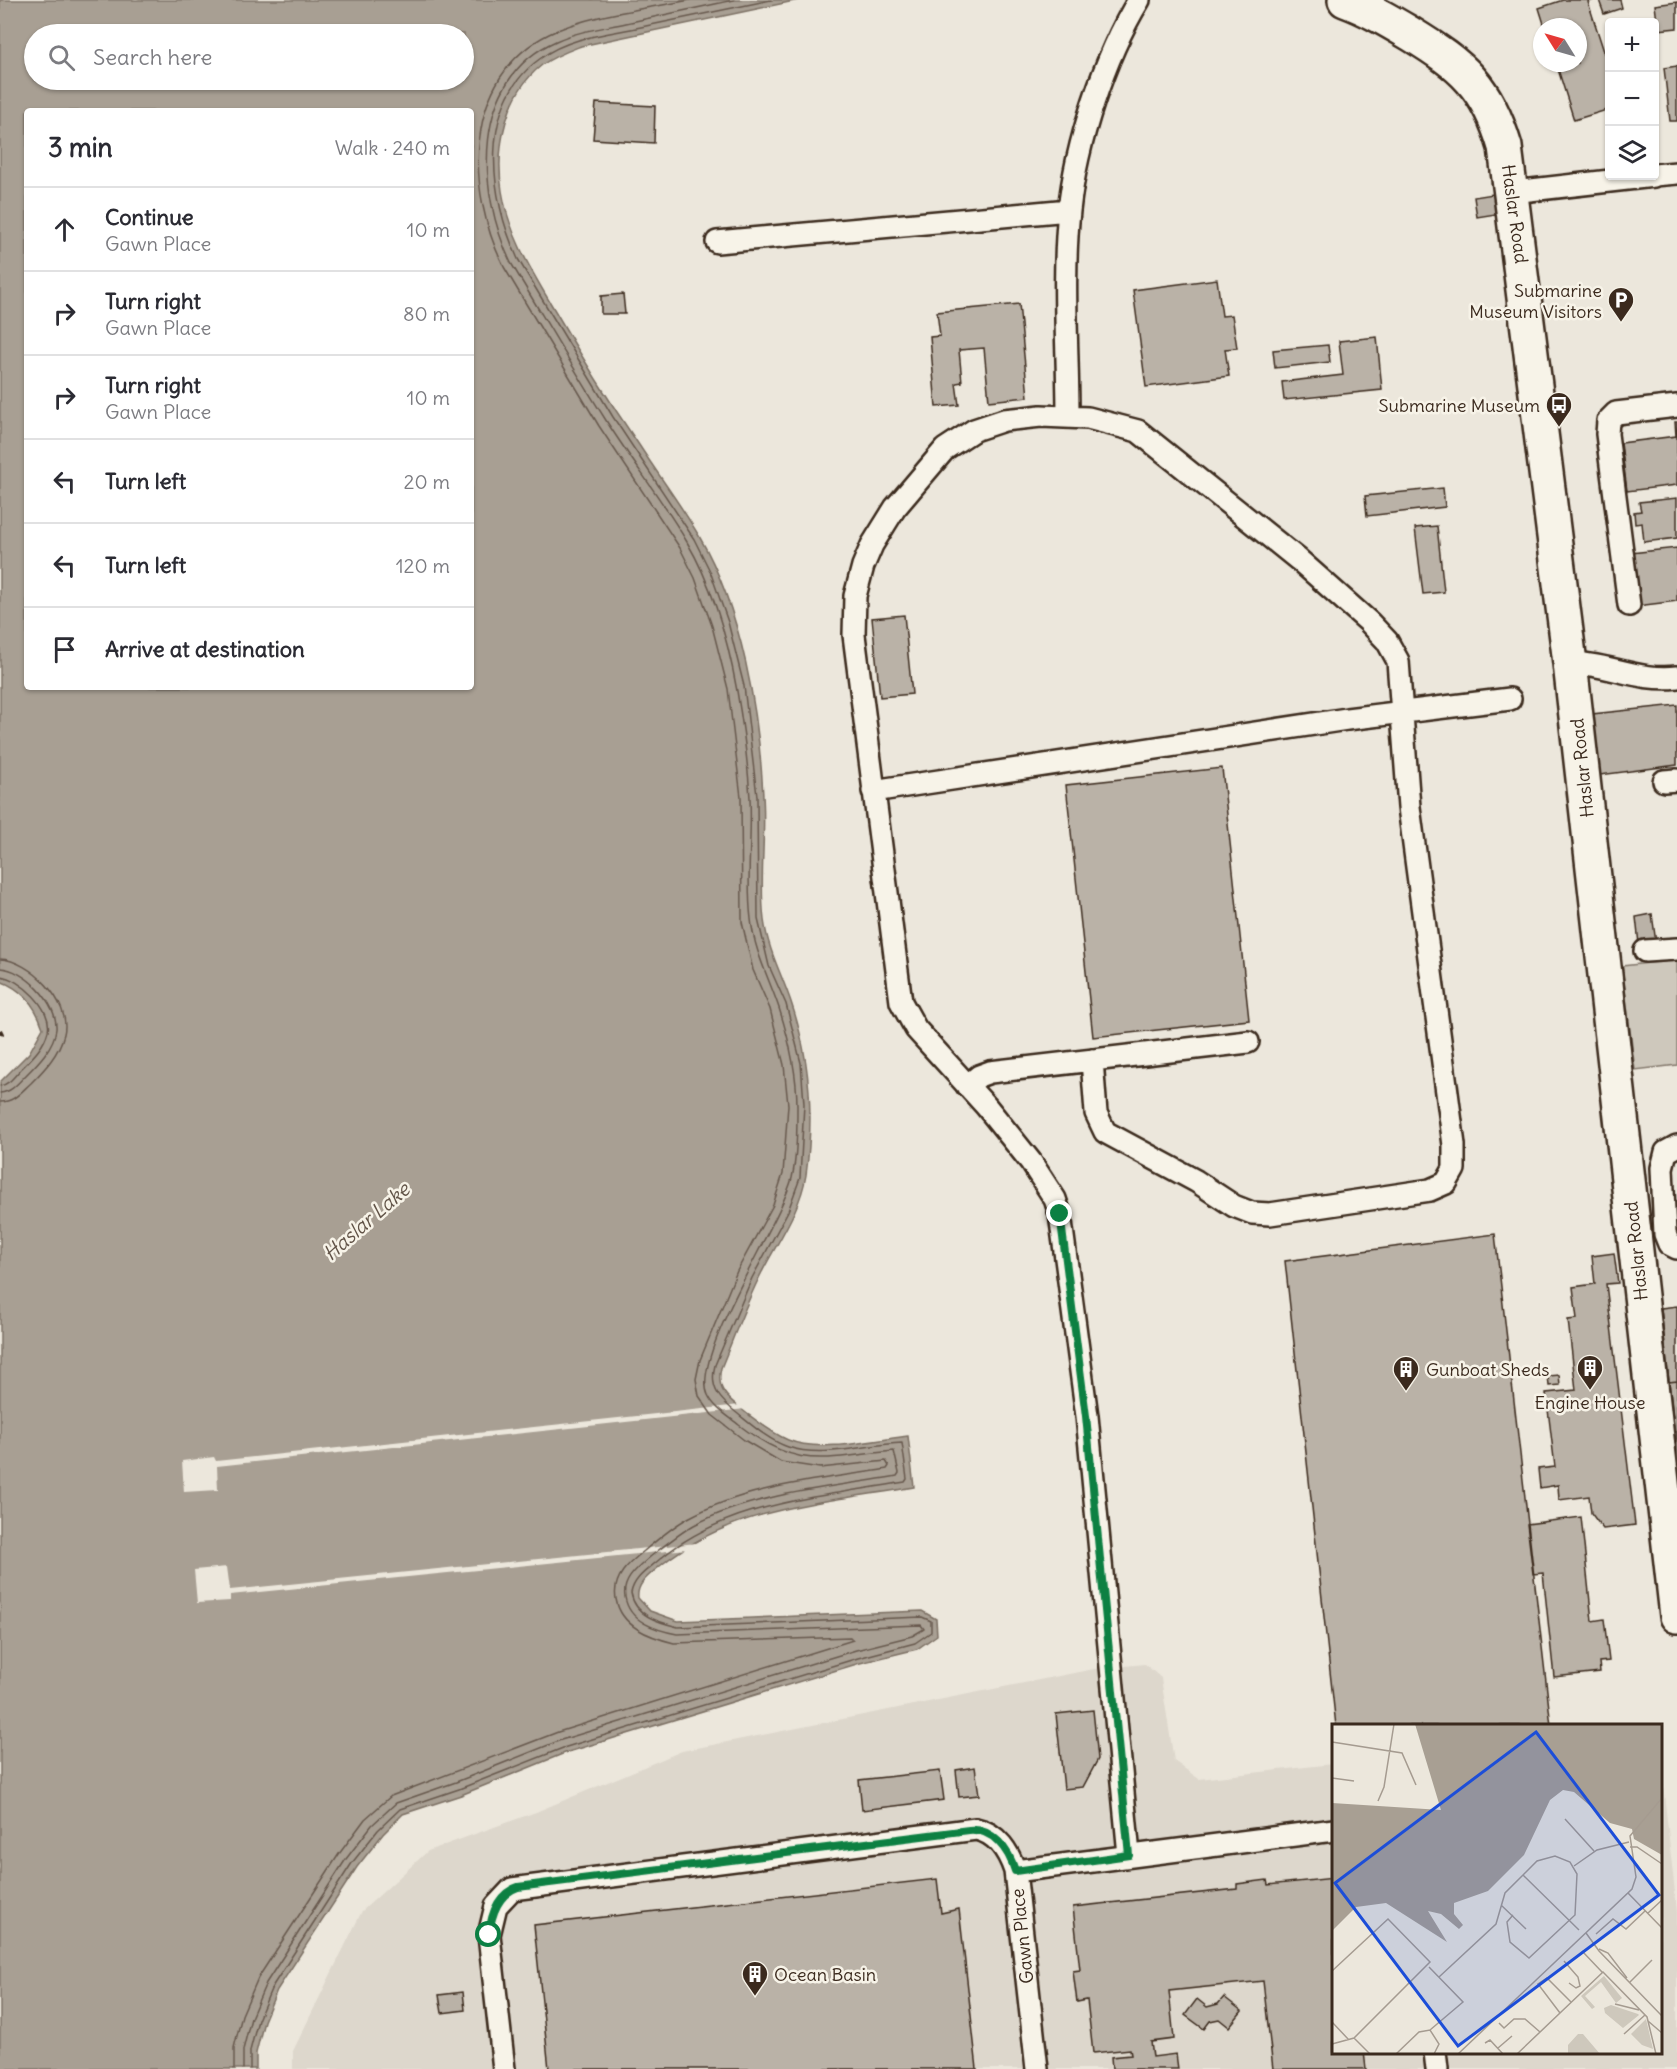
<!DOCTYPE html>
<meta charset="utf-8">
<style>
:root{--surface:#fff;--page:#f2f2f3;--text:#2b2b33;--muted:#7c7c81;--line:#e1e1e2}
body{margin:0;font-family:Delius,sans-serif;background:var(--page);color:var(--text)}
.controls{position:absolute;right:18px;top:18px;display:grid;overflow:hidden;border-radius:6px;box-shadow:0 2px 4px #0004}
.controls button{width:54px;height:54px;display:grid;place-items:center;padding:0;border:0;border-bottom:2px solid var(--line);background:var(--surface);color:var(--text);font:30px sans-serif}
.compass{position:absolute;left:1533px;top:18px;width:54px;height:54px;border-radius:50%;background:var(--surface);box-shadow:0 2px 4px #0004;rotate:307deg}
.stop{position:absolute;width:18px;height:18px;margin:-14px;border:4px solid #0b8043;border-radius:50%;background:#fff}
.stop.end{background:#0b8043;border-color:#fff;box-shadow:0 2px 6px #0008}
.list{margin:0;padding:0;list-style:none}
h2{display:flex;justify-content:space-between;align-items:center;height:78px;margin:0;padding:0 24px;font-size:26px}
h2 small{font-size:20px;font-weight:400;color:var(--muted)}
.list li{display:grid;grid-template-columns:39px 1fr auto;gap:18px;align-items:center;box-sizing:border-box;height:84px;padding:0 24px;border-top:2px solid var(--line)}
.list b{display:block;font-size:22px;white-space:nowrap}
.list p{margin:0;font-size:20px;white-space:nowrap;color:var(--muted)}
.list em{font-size:20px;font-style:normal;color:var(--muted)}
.icon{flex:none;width:33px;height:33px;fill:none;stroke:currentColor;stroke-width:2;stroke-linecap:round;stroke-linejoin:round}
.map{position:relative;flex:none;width:1677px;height:2069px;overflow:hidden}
.search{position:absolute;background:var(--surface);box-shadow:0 2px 4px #0004;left:24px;top:24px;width:450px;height:66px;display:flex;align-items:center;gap:15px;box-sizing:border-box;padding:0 21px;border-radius:33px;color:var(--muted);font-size:22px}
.panel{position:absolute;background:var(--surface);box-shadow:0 2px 4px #0004;left:24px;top:108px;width:450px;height:582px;border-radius:6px}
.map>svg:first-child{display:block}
.built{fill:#ddd7cc}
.green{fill:#cec8bc;stroke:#84796d;stroke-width:1.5}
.water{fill:#a89f93;stroke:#7c7064;stroke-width:1.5;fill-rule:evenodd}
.pier{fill:#ece7dc}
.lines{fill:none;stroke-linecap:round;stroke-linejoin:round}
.shore{stroke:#67594d;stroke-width:1.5}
.building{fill:#bab2a7;stroke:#3b2a1e;stroke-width:1.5}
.lane-casing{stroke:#3b2a1e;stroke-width:26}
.secondary-casing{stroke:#3b2a1e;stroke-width:38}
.path{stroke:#3b2a1e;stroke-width:4;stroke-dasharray:4.5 4.5;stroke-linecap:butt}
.lane{stroke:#f7f3e8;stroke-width:21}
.secondary{stroke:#f7f3e8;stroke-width:33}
.route{stroke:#0b8043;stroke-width:8}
.labels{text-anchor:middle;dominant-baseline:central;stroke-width:5;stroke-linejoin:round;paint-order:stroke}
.street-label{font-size:18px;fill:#3b2a1e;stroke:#f7f3e8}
.poi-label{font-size:18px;fill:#3b2a1e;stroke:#f7f3e8;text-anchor:end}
.water-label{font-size:20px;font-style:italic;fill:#615347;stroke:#f7f3e8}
.inset-road{fill:none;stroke:#a59b90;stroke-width:1.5}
.view{fill:#1d4ed8;fill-opacity:0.15;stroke:#1d4ed8;stroke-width:3}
.inset-edge{fill:none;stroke:#3b2a1e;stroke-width:3}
</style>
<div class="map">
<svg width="1677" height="2069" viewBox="0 0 1677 2069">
<rect width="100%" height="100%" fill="#ece7dc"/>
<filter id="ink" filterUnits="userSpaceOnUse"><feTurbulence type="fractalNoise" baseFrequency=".0167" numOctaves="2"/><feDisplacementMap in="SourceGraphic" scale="12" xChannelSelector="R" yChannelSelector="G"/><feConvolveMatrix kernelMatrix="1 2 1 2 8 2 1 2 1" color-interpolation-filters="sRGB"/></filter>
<g filter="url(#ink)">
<path class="built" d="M1145 1664 1161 1678 1174 1761 1199 1779 1333 1764 1334 2052H1660L1661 1766 1677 1911V2069H293V2051L362 1911 428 1851 536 1812 682 1751 1094 1669Z"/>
<path class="green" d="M1677 960V1065L1635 1070 1622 966Z"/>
<path class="water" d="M0 0H799L581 46C568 51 554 56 542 65 506 93 495 147 502 191 509 235 532 272 554 309 581 356 609 401 639 445 659 476 681 505 699 536 742 610 759 712 763 796 766 836 759 881 764 920 768 950 782 975 791 1002 810 1058 814 1117 806 1175 800 1213 774 1246 758 1280 744 1309 733 1339 721 1368 716 1388 726 1397 741 1409 756 1420 771 1433 788 1440 819 1453 875 1440 908 1436L914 1487C824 1503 733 1506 660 1566 650 1575 636 1583 638 1598L650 1611 678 1621 922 1611 936 1619 937 1635 917 1649 860 1663 565 1753 461 1795 403 1814 383 1834 357 1867 277 1990 264 2021 256 2053V2069H0V1082L29 1053 43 1028C36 1006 22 989 0 981ZM34 34H464V80H34ZM27 111H471V687H27Z"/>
<path class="pier" d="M740 1405 746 1409 217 1466 218 1490 184 1492 182 1461 214 1457 216 1461Z
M697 1543 687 1549 230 1595V1601L197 1603 194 1570 227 1567 230 1590Z"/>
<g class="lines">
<path class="shore" d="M0 959C30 960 72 1002 64 1034 59 1054 45 1069 31 1083 21 1092 14 1102 0 1102
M0 968C25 969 58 1003 56 1029 54 1047 38 1063 26 1075 18 1083 12 1092 0 1093
M0 976C20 978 53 1009 48 1031 44 1047 32 1058 21 1069 15 1075 9 1085 0 1086
M234 2069V2048L242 2015 258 1978 339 1854 365 1819 391 1796 558 1732 853 1640 850 1637 674 1643C650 1637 621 1627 616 1599 612 1577 629 1563 644 1551 658 1539 672 1527 688 1518 748 1485 821 1480 887 1469L889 1466 886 1461 820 1468 781 1462 744 1440 712 1415 699 1396 696 1379 700 1360 737 1271 773 1205 783 1174 788 1105 784 1065 770 1009 753 970 742 922 741 797 728 689 712 626 695 578 680 548 599 426 504 267C466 192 462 77 549 34 589 14 646 9 690 0
M243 2069V2050L251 2018 266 1983 346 1859 372 1825 396 1803 456 1782 561 1740 856 1650 912 1636 924 1629 921 1625 677 1634C656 1630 629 1622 625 1597 622 1579 638 1568 650 1557 664 1546 678 1534 694 1525 755 1493 829 1488 897 1476L899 1473 894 1451C824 1457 800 1472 739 1425 728 1416 714 1408 708 1395 690 1357 780 1224 792 1178 797 1156 797 1129 797 1106 797 1073 789 1039 779 1008 769 978 754 951 751 919 746 880 752 838 750 798 748 762 743 726 737 691 728 641 713 586 687 542 663 501 633 463 607 422 574 370 543 316 511 263 477 192 470 79 556 41 578 31 603 28 626 23 662 15 698 8 734 0
M250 2069V2051L258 2020 272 1987 352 1863 378 1830 400 1809 459 1789 563 1748 858 1658 915 1643 931 1632V1621L922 1617 678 1627C658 1622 635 1616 631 1593 634 1577 649 1569 660 1559 728 1502 820 1497 905 1482L907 1479 902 1443C865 1444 824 1459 788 1447 770 1441 753 1426 738 1414 720 1400 709 1389 715 1365L752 1278 788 1211 800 1178 804 1104 801 1063 786 1004 769 966 758 919 757 796 744 686 728 622 710 571 694 539 613 417 518 259C489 197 477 103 541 58 569 37 608 34 641 27 684 18 727 9 771 0"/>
</g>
<path class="building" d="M1563 0H1594L1588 2 1610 70V109L1574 120 1556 63H1578V27H1545L1539 8Z
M1599 0H1620L1622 8 1604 14Z
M1677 2V28L1658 30 1655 5Z
M1677 66V121H1670L1664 68Z
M596 103 655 106 654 143 593 139Z
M1493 194 1496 214 1477 217 1474 197Z
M1217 279 1222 316 1232 315 1237 348 1225 349 1229 376 1146 387 1133 290Z
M623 294 625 314H601V296Z
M1019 304 1028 397 989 401 984 348 959 350 962 382 956 383 959 405 936 407 930 337 940 336 937 312Z
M1377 337 1382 390 1284 400 1282 382 1343 375 1339 341Z
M1328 345 1330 362 1275 368 1273 350Z
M1675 422H1677V485L1627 491 1621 443 1676 436Z
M1443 488 1445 507 1367 516 1365 496Z
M1677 498V538L1644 542 1642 523 1635 524 1634 512 1641 511 1639 502Z
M1437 526 1444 592 1423 594 1415 528Z
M1677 548V601L1637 606 1631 553Z
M904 615 912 694 880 697 872 618Z
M1677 705V765L1600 775 1592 714Z
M1222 768 1249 1020 1093 1037 1066 785Z
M1652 914 1656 943 1639 944 1636 917Z
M1495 1234 1551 1726H1336L1285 1261Z
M1614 1253 1618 1283 1606 1284 1635 1525 1603 1529 1591 1513 1589 1496 1559 1500 1558 1485 1540 1488 1538 1469 1555 1467 1546 1393 1576 1390 1568 1320 1577 1319 1573 1287 1595 1284 1592 1256Z
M1677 1306V1381L1669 1382 1661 1308Z
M1559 1375 1560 1385 1549 1386 1548 1376Z
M1677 1381V1456L1669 1382Z
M1581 1517 1592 1621 1604 1619 1609 1661 1599 1662 1600 1672 1554 1677 1543 1573 1533 1574 1527 1524Z
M1093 1710 1098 1759 1083 1787 1064 1789 1056 1714Z
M975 1767 979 1795 959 1797 956 1770Z
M940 1771 944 1800 862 1810 859 1780Z
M1334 1878V2052H1364L1366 2069H1273L1263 1981 1169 1991 1174 2039 1151 2042 1153 2057 1176 2054 1178 2069H1112L1111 2057 1131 2055 1130 2049 1093 2053 1087 2000 1077 2002 1073 1971 1080 1970 1073 1907 1237 1889V1884L1267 1880 1268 1885Z
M937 1879 941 1913 959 1909 977 2069H549L534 1925Z
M463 1992 465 2010 442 2013 439 1995Z
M1224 1997 1242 2011 1229 2027 1219 2019 1210 2021 1204 2029 1185 2015 1197 1999 1207 2007 1218 2004Z"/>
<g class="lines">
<g class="lane-casing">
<path id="lane" d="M1654 175 1677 173
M1513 192 1654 176
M717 242 1069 210
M1068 417C1068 349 1062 279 1069 211 1076 144 1104 57 1139 0
M1629 605 1607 434 1608 421 1616 413 1677 406
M1570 663C1607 663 1639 682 1677 677
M1664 781 1677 780
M873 791 1347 719 1510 699
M1645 951 1677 949
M1092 1060 1096 1113 1105 1132 1196 1181 1234 1206 1252 1213 1270 1214 1430 1190 1446 1183 1454 1169V1145L1409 807 1398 661 1387 641 1369 622 1299 560 1138 431 1088 418 1041 416 1004 420 974 430 945 449 895 508 872 545 863 566 855 596 854 635 901 1002 916 1029 986 1106 1031 1162 1055 1199 1060 1214 1087 1416 1129 1855
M967 1086 979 1076 990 1072 1248 1042
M1677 1146 1666 1152 1662 1168 1665 1234 1669 1244 1677 1248
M1015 1871 1334 1830
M1435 2052 1437 2069
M504 2069 489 1935 496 1906 512 1889 976 1829C997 1833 1009 1853 1015 1871L1037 2069"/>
</g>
<g class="secondary-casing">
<path id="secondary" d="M1345 0C1369 9 1389 21 1411 34 1463 66 1487 86 1505 147L1570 663 1677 1616"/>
</g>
<path class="path" d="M0 1030 2 1034 0 1038"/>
<use href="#lane" class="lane"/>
<use href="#secondary" class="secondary"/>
</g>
</g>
<g class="lines" filter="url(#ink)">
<path class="route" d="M489 1935C491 1915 497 1894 518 1887L969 1830C993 1828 1009 1850 1015 1871L1129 1855 1086 1416 1060 1214"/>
</g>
<defs>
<g id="parking-pin" transform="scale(1.35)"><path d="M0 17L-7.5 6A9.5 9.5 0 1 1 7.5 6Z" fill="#3b2a1e" stroke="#f7f3e8"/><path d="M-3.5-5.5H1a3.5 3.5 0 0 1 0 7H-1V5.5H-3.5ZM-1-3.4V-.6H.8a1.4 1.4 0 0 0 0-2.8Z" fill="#fff"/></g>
<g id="bus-pin" transform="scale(1.35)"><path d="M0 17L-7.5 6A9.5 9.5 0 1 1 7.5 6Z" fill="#3b2a1e" stroke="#f7f3e8"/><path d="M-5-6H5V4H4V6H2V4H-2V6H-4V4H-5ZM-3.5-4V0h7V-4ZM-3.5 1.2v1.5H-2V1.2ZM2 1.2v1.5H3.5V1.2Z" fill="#fff"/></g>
<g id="building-pin" transform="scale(1.35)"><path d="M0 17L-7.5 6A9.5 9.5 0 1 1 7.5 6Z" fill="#3b2a1e" stroke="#f7f3e8"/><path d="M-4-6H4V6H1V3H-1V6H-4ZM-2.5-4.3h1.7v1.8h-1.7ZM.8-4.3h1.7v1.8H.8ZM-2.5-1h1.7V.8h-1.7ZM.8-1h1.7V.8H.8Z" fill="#fff"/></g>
</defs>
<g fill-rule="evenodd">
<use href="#parking-pin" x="1621" y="300"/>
<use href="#bus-pin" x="1559" y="405"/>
<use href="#building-pin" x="1590" y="1368"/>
<use href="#building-pin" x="1406" y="1369"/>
<use href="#building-pin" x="755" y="1974"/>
</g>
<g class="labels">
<g class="street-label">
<text transform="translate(1515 214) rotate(82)">Haslar Road</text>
<text transform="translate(1582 768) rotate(-96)">Haslar Road</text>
<text transform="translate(1636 1251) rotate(-96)">Haslar Road</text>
<text transform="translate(1022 1936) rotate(-96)">Gawn Place</text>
</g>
<g class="poi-label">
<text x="1602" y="290">Submarine<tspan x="1602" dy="21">Museum Visitors</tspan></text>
<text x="1540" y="405">Submarine Museum</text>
<text x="1426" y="1369" text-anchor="start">Gunboat Sheds</text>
<text x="1590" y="1402" text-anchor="middle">Engine House</text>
<text x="774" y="1974" text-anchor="start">Ocean Basin</text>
</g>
<g class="water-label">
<text transform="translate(366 1221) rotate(-41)">Haslar Lake</text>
</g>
</g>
<g transform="translate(1332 1724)">
<rect width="330" height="330" fill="#ece7dc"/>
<path d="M272 252 290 274 284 279 269 258 253 272 263 283 260 285 249 272ZM279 281 306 290 307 291 291 304 273 289 272 284ZM314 295 321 325 310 321 299 310ZM246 310H251L268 330H236V321Z" fill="#cec8bc"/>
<path d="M83 0H330V131L302 115 300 105 278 99 242 68 231 66 218 76 192 131 156 167 122 179V190L131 201 127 205 109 190 96 187 115 218 54 179 24 183 0 207V79L109 86Z" fill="#a89f93"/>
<path class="inset-road" d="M0 18 70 29 84 61M0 54 22 57M46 77 52 63 62 0M233 95 262 127M298 123H305L330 140M242 142 265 126 297 118M191 151 247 206M296 169 330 204M169 181 194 205M316 189 330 176M254 209 267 227 330 292M264 210 281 195 294 205 313 187M267 225 276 229 295 254M250 227 270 248M232 237 246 253 248 262 244 264 237 259M97 243 131 278 98 306M0 247 56 195 98 238 22 314 0 320M107 253 164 200 173 169 205 137 223 132 238 138 245 150 243 191 197 234 178 218 175 198 181 191M298 258 320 236M283 280 307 286M228 289 206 260 215 254 239 278M316 297 330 309M0 298 17 316M167 299 172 304 182 295H193L208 308M292 310 313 291M22 314 38 330M153 319 158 316 171 330M166 324 180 312M64 330 87 308 98 306 107 320 102 330M126 330 300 165 304 153 298 112 330 74M185 330 271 248 315 293 324 330"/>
<path class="view" d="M204 8 327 171 126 322 3 159Z"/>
<rect width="330" height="330" class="inset-edge"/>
</g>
</svg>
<div class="controls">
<button>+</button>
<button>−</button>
<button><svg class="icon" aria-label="layers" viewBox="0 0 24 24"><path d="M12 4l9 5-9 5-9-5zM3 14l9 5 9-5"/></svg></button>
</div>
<svg class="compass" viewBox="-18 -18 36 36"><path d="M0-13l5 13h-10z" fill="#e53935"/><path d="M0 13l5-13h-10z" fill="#7c7c81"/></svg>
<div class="stop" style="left:489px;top:1935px"></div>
<div class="stop end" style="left:1060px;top:1214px"></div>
<div class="search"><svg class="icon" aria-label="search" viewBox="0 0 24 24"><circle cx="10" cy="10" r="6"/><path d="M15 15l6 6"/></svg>Search here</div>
<section class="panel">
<h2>3 min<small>Walk · 240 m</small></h2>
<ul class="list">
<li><svg class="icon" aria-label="ahead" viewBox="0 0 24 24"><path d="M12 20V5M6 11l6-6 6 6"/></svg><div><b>Continue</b><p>Gawn Place</p></div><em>10 m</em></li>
<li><svg class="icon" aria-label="right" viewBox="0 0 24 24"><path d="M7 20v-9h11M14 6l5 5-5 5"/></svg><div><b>Turn right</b><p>Gawn Place</p></div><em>80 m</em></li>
<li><svg class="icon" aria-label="right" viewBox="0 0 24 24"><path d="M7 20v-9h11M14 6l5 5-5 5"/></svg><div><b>Turn right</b><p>Gawn Place</p></div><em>10 m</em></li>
<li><svg class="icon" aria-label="left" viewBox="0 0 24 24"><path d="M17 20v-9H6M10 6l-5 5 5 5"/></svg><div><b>Turn left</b></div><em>20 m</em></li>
<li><svg class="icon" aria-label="left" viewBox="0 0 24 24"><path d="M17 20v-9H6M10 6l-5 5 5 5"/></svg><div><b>Turn left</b></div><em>120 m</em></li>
<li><svg class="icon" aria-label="arrive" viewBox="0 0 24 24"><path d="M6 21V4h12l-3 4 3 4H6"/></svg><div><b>Arrive at destination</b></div></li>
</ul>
</section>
</div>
